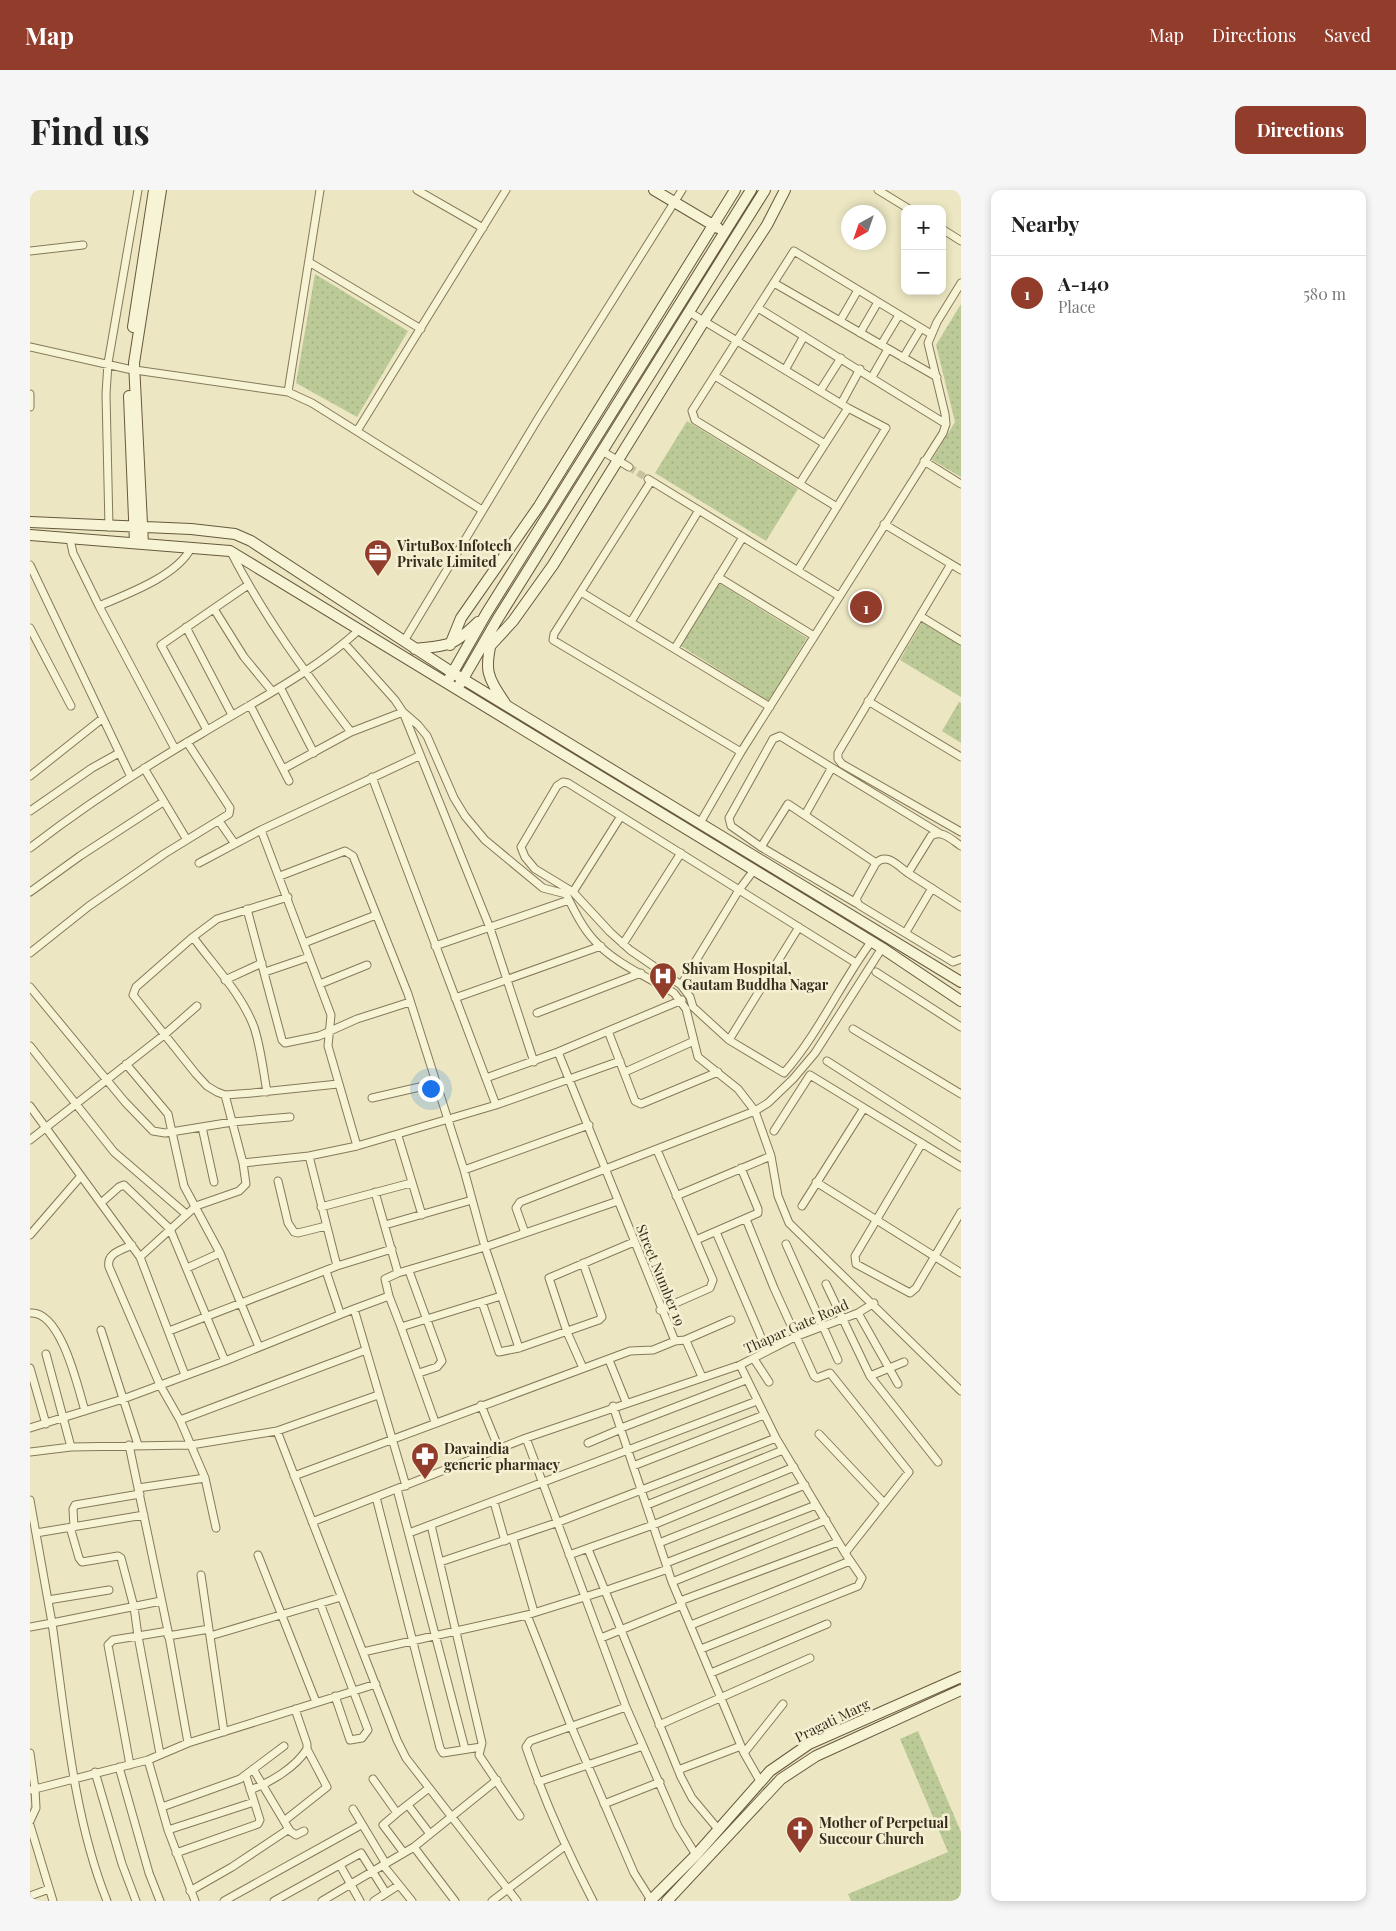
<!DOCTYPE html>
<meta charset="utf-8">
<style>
:root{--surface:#fff;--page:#f6f6f6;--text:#222;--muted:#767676;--line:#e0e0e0;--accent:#923d2c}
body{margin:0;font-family:"Playfair Display",serif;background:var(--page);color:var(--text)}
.controls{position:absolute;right:15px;top:15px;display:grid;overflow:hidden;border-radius:10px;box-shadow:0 2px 8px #0003}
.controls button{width:45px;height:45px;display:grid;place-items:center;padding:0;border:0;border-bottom:1px solid var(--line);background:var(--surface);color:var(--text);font:25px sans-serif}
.compass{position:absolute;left:811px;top:15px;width:45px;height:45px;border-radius:50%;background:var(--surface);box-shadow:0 2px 8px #0003;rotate:220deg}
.you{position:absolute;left:400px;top:898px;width:18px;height:18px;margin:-12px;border:4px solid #fff;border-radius:50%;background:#1a73e8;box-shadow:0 0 0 8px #1a73e833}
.badge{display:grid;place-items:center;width:32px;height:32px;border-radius:50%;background:var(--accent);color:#fff;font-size:16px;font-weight:700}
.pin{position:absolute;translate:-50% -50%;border:2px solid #fff;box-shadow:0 1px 5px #0006}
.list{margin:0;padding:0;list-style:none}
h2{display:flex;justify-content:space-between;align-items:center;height:65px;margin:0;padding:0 20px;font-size:21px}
h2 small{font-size:16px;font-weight:400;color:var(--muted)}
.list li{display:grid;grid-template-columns:32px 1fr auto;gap:15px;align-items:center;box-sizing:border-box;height:75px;padding:0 20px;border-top:1px solid var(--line)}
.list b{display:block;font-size:19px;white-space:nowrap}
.list p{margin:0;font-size:16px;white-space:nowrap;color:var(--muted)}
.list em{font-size:16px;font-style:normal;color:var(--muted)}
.map{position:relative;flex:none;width:931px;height:1711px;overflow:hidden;border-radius:10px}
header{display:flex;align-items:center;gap:30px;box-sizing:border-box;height:70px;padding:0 25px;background:var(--accent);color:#fff}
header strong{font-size:24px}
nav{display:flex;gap:28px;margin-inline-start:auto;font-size:18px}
.intro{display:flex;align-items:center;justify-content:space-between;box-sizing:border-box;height:120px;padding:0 30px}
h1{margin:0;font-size:35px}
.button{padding:12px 22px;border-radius:10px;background:var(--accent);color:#fff;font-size:18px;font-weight:700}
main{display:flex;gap:30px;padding:0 30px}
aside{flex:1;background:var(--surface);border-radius:10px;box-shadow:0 2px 8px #0003}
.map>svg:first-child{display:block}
.grass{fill:url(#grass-dots)}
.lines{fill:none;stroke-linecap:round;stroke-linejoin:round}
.street-tunnel{stroke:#c8c2a1;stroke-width:7;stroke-dasharray:7 3.5;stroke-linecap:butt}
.street-casing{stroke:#85795a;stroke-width:9}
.secondary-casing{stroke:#67593d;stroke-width:12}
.street{stroke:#f7f3d5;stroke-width:7}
.secondary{stroke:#f7f3d5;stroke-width:10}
.labels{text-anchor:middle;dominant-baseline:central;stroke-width:5;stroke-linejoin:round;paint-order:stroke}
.poi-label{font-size:14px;font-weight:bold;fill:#362d1e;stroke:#f4f0d1;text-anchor:start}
.street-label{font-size:14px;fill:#362d1e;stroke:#f4f0d1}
</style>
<header>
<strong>Map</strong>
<nav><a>Map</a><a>Directions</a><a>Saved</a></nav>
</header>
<div class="intro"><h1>Find us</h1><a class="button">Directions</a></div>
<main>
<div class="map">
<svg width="931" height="1711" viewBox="0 0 931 1711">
<defs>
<pattern id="grass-dots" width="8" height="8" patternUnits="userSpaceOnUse" patternTransform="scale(1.25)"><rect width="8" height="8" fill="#bbca96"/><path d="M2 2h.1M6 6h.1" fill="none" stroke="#a1ae81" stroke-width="1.8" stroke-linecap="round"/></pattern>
</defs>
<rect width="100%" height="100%" fill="#ece7c2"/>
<path class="grass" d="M285 84 378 141 327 227 266 193Z
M931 114V287L902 270 925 232 906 155Z
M657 231 768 299 736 351 625 283Z
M689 393 777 448 739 511 651 456Z
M892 432 931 455V507L870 470Z
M929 512 931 513V553L912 541Z
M888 1541 931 1642V1711H821L818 1704 918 1662 870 1549Z"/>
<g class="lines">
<path class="street-tunnel" d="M599 277 618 289"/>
<g class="street-casing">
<path id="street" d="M387 0 453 38
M848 0 879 19
M912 39 931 51
M0 61 53 55
M279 72 391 139
M744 93 907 187
M728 118 916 234
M659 122 818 218 856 238 768 380
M810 131 828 100
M830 143 848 112
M851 155 869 125
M0 157 98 179 258 202 282 213 452 320
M873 168 891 138
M755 180 774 146
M685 186 795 254
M842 187 858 159
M790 201 811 168
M258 202 290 0
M0 204V217
M811 214 830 179
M327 241 476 0
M572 261 599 277
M894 271 931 294
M618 289 809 406
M621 291 524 444 523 450 711 562
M770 293 818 218
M807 317 665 230 662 221 764 61 901 144
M854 334 931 380
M79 337 76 204 78 173 108 0
M40 349 43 363 69 416 145 559
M201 362C234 427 277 485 321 542
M921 374 808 563V569L812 574 931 642
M0 375 101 587
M688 387 784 446
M551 402 740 517
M69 416C97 404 147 386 161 358
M184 419 214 467 242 501
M890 426 931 451
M601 432 669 320
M156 437 202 525
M0 438 41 516
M374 451 509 227 652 0
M315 454 365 510 373 522 460 738 504 872
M645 458 713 347
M250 497 284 563
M838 511 931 567
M220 515 259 591
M177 540 131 455 218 395
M114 578 157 650
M253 579 321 542 373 522 388 535 397 546 424 608 435 626 455 650 513 698 536 704C544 720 552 737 564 750 584 773 618 787 644 803L656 819 668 867 708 899 725 921 741 966 748 1006 759 1033 931 1201
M0 586 73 528
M342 587 466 915
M0 621 62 578 89 563
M775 625 801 579
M189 631 205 654
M670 633 711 562 913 243 916 234 915 224 898 153 907 132 931 93
M231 640 301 825 298 856 327 956 466 915 590 871
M931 656C922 650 912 639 901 646L878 683C868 676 857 662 846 673L826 709 829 715 923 772 931 769
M731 657 758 614 846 673
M0 658C54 616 111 579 171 544 225 511 282 483 329 440
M169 673 231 640 389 566
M878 683 931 717
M250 686 315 661 323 666 378 804 434 980 559 935
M0 702 50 666 133 612
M543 702 591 626
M258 707 187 729 163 747 106 797 103 805 166 884 177 896 187 902 195 905 222 903 308 894
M826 713 731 657 701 636 699 628 743 549 750 546 909 643
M217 719 252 850 255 853 289 846 327 829 380 812
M876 742 902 698
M163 747C184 776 211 803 224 837 231 858 233 880 237 902
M274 753 346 725
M593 754 651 663
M405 756 539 710
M0 763 59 716 134 664 199 624 200 618 157 552
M826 773 538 593 533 592 527 596 491 657 495 667 505 679 543 702 580 742 600 760 651 795 660 807 663 817 699 850 754 883C789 843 810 794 841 752
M235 782 279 767
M846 782 931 837
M195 790 232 773
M290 794 337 775
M651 795 709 700 724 680
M0 797 95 912 123 941 135 943 202 932 260 927
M425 808 571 756
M507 823 611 783
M823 839 931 904
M578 841 605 911 611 914 688 882
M699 850 769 737
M0 856 84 962 156 1024
M528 862 645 1151 655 1150 657 1153 672 1187
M797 871 931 957
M96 874 138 924 154 996 190 1063 229 1157
M595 882 664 851
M456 888 528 862 652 810
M342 908 407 893
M0 916 51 986 0 1045
M172 937 184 992
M744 941 780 885 931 977
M368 946 392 1025
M0 950 134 845 167 816
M892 953 825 1066 826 1074 880 1103 886 1098 931 1022
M627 960 683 1090 680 1098 630 1120
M279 966 307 1076
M213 973 279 966 327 956
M434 980 455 1057 489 1158 569 1130 572 1127 553 1073
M51 986 110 1067 155 1185
M248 991 258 1033 264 1042 268 1043 296 1036
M786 992 931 1083
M345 1002 368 1083 455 1057 588 1011
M646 1006 741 966
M71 1013 89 997 94 995 140 1039 195 1171
M772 1016 834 918
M291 1017 381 993
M716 1029 744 1098 784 1186 787 1188 800 1183 879 1282 815 1363
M355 1035 442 1010
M686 1042 737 1161
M495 1043 486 1018 490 1012 725 921 738 913 763 889 785 863 852 758
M666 1050 728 1023V1019L711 978
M756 1054 808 1170
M102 1055C92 1060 76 1063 79 1077L130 1195 150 1230 175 1288 186 1338
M110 1067 166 1016 209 1001 216 994 213 973 195 905
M157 1078 190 1063
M296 1081 310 1123
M379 1081 412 1171 407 1177 389 1183
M796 1094 840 1186 908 1272
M359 1106 371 1137
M452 1112 469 1162 489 1158
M324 1119 359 1106 355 1089 368 1083
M0 1123C31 1120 48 1198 55 1221
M828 1123 868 1194
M71 1140 108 1255
M139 1141 307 1076 362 1059
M655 1150 701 1130
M16 1164 41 1257
M724 1169 739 1192
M579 1170 596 1212
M0 1178 16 1234
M553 1178 537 1142 519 1088 604 1052
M840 1186 874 1172
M451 1215 469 1259
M583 1216 642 1392 714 1563 730 1591
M150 1230 336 1160
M405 1232 371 1137 471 1106
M0 1238 93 1209 195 1171 324 1119 376 1296
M591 1238 716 1190
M247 1241 348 1205
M789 1244 854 1313
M496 1248 596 1517 648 1636 666 1665
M558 1253 591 1239
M99 1255 138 1441
M0 1262 41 1257 161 1255 247 1241 367 1550 376 1568 487 1711
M603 1276 734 1225
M264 1286 600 1161 623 1160 645 1151
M108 1298 175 1288
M367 1299 435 1559
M346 1307 410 1558 413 1563 451 1557
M0 1310 22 1433 131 1411
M464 1312 475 1351
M617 1315 753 1260
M282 1332 496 1248 710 1175 765 1147 828 1123 844 1113
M401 1335 452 1553 449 1565 490 1626
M40 1337 49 1368 52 1372 88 1366 91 1368 104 1417 108 1446 83 1450 78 1455 100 1575
M44 1337 43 1319 45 1315 110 1304
M6 1343 114 1325
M379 1343 727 1211
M483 1349 504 1422
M629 1353 775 1295
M558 1359 651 1587 662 1608 688 1639
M228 1365 286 1512
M539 1365 623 1335 764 1277
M410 1372 526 1333 746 1248
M636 1373 786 1315
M171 1385 194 1542
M642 1392 796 1330
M18 1410 79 1400
M650 1411 808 1352
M290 1413 338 1540 332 1548 320 1550 305 1506
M497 1425 541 1536 604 1683 621 1710
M661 1435 820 1371
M0 1437 22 1433C35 1523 43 1627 77 1711
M138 1446 179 1439
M180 1446 311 1407
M571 1448 652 1415
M671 1459 828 1396 832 1388 815 1363 746 1248 710 1175
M333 1462 497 1425 580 1399 638 1379
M681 1483 797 1434
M629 1535 780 1468
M0 1563 5 1599 0 1600
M714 1563 753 1514
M130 1564 108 1446 138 1441 158 1553
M118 1570 158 1553 346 1494
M89 1577 119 1683 130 1711
M223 1579 260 1641 266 1645 274 1641
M648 1580 711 1556
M65 1582 92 1674 106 1711
M343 1589 367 1623 399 1598
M508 1592 613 1556
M220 1600C241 1592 265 1578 277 1559V1554L265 1519
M574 1614 630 1592
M378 1615 400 1644
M132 1617 210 1589 254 1556
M323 1619 356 1674
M367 1623 353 1635 374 1663
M0 1631 6 1618 5 1599 118 1570 138 1640 165 1711
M254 1631 297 1597 277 1559
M0 1635 23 1711
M138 1640 224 1612
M384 1657 425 1711
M146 1663 228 1634 230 1630 216 1586
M310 1675 330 1711
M353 1675 382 1711
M160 1701 202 1677 259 1639
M0 1706 19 1699
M194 1711 331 1635
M244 1711 331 1663 356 1703
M292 1711 384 1657 467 1590
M344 1711 369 1695
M462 1711 535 1656
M563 1711C537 1661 514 1610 496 1557L500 1551 596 1517"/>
</g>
<g class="secondary-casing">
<path id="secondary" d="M624 0 688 38
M103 137 124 0
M99 206 105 353
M0 332 161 339 205 344 221 351 423 483 931 792
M0 345 200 361 852 758 931 811
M113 354 104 173 131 0
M462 448C454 481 457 486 475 513
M420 455 431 428 509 316 705 0
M461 455 483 431 523 375 674 131 737 35 755 0
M385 459C420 455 422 457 448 432
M419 489 456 424 721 0
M430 494 467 430 735 0
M620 1711 666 1665 740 1581 779 1554 931 1487
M637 1711 751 1589 786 1566 931 1500"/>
</g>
<use href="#street" class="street"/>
<use href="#secondary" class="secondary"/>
</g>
<defs>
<g id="office-pin" transform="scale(1.4375)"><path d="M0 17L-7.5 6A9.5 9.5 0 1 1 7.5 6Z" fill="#923d2c" stroke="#f4f0d1"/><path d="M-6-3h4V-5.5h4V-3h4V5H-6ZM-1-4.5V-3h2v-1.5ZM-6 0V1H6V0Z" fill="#fff"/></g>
<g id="hospital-pin" transform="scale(1.4375)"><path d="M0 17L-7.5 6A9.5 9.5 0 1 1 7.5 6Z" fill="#923d2c" stroke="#f4f0d1"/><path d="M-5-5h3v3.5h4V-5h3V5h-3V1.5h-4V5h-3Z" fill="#fff"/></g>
<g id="pharmacy-pin" transform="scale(1.4375)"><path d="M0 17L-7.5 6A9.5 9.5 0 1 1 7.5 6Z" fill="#923d2c" stroke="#f4f0d1"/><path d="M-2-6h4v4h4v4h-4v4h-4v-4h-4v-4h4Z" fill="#fff"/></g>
<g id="church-pin" transform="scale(1.4375)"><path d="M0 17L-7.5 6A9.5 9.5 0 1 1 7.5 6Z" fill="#923d2c" stroke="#f4f0d1"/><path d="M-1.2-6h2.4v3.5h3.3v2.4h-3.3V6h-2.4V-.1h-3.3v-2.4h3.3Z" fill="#fff"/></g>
</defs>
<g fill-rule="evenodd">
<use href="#office-pin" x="348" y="363"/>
<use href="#hospital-pin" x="633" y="786"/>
<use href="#pharmacy-pin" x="395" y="1266"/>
<use href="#church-pin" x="770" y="1640"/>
</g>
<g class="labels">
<g class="poi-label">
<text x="367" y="355">VirtuBox Infotech<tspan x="367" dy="16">Private Limited</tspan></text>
<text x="652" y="778">Shivam Hospital,<tspan x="652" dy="16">Gautam Buddha Nagar</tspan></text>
<text x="414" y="1258">Davaindia<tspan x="414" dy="16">generic pharmacy</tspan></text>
<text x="789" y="1632">Mother of Perpetual<tspan x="789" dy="16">Succour Church</tspan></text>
</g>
<g class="street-label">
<text transform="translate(631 1085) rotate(68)">Street Number 19</text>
<text transform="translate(766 1136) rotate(-24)">Thapar Gate Road</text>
<text transform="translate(802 1530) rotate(-26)">Pragati Marg</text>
</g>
</g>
</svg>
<div class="controls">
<button>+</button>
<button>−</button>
</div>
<svg class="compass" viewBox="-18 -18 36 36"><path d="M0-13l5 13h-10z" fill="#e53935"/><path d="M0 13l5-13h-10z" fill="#767676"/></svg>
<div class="you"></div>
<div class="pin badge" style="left:836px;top:417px">1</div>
</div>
<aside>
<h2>Nearby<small></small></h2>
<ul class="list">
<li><span class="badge">1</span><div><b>A-140</b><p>Place</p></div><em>580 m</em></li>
</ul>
</aside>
</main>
